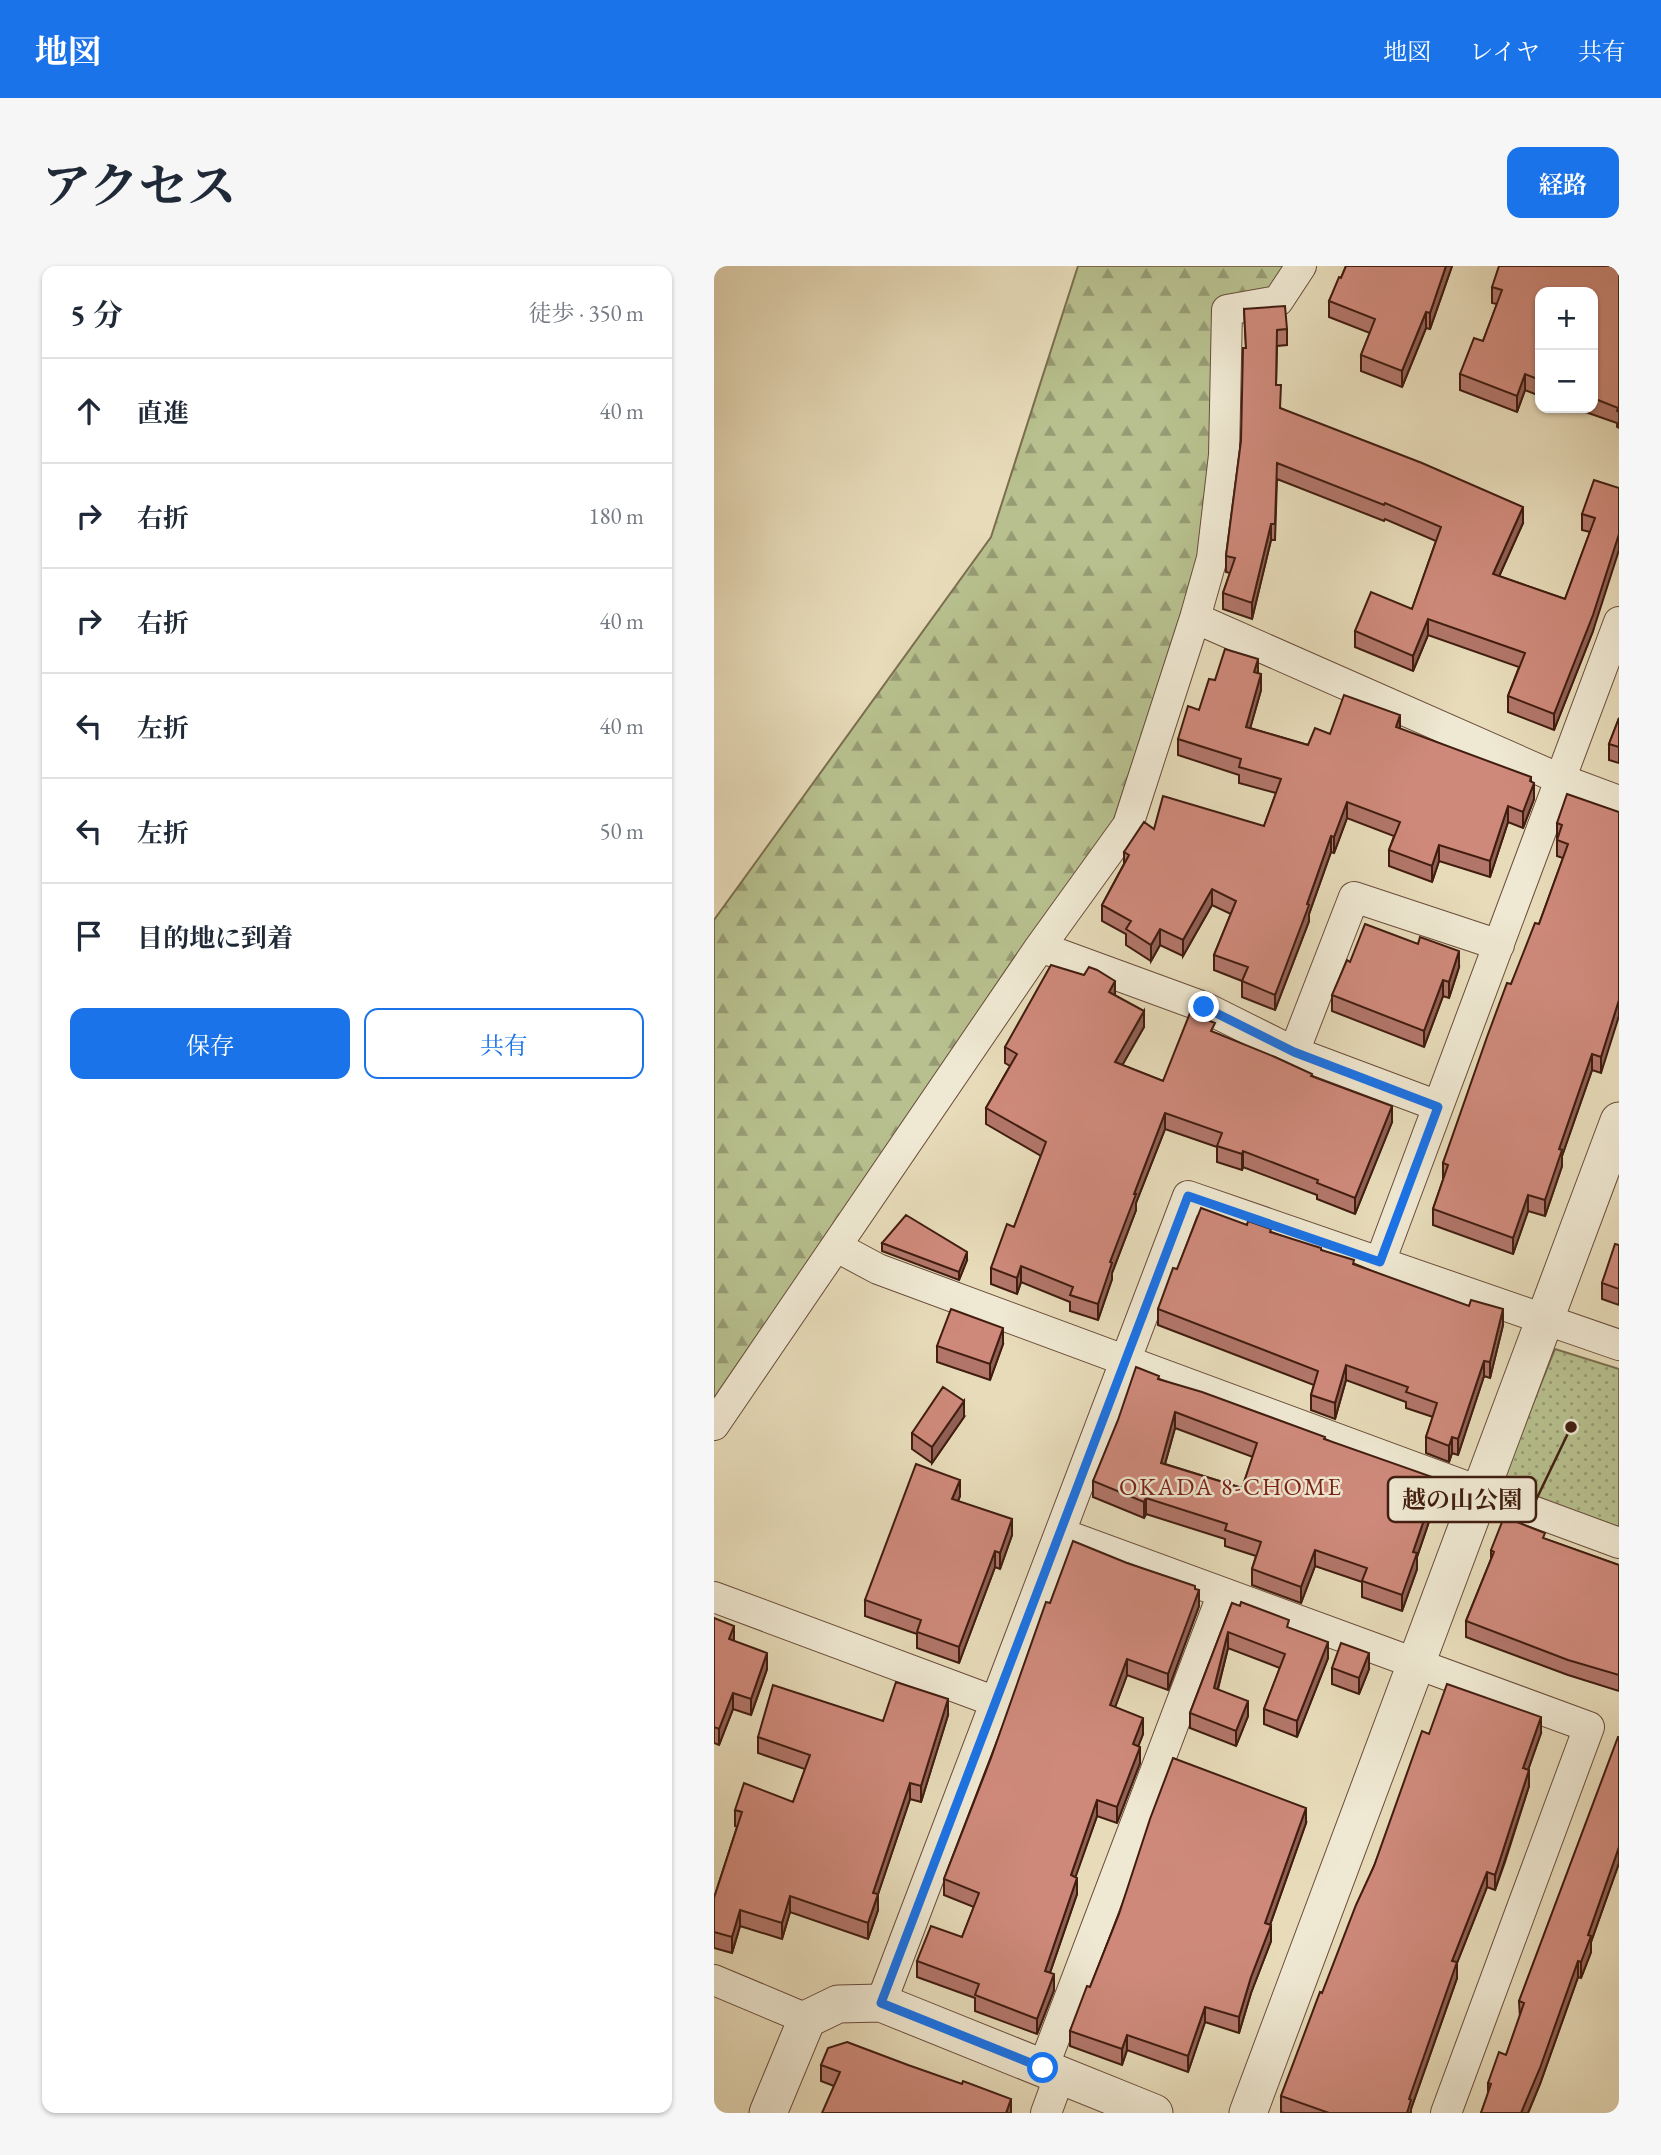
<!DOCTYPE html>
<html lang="ja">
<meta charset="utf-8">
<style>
:root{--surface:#fff;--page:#f6f6f7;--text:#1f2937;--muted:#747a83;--line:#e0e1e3;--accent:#1a73e8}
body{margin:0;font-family:"EB Garamond","Noto Serif JP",serif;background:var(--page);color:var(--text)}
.controls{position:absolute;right:21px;top:21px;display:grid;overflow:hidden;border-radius:14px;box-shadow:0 2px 5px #0004}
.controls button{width:63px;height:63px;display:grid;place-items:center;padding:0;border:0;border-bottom:2px solid var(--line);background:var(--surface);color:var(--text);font:35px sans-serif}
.stop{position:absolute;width:21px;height:21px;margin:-16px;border:5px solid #1a73e8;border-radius:50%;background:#fff}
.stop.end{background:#1a73e8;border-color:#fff;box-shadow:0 2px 7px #0008}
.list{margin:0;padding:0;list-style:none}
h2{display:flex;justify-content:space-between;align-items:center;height:91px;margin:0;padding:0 28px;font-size:30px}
h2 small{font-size:23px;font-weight:400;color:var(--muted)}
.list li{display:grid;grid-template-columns:46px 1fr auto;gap:21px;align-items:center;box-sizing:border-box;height:105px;padding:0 28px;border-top:2px solid var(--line)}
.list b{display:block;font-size:26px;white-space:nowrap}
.list em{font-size:23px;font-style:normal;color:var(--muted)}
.actions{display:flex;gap:14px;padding:21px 28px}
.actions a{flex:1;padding:16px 0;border:2px solid var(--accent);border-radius:14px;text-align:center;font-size:24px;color:var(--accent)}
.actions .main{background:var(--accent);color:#fff}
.icon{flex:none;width:38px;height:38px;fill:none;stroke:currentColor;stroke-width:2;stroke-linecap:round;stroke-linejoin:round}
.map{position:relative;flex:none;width:905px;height:1847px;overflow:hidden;border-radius:14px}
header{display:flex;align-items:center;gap:42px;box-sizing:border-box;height:98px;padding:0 35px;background:var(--accent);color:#fff}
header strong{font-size:33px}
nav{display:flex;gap:38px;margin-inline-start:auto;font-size:24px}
.intro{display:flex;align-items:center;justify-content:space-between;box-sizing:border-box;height:168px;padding:0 42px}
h1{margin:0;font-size:49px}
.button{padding:18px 32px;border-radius:14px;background:var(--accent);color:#fff;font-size:24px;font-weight:700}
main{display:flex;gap:42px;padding:0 42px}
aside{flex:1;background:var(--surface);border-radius:14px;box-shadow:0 2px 5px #0004}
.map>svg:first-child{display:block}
.forest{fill:url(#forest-firs);stroke:#7c6e4f;stroke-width:2}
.park{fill:url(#park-dots);stroke:#7c6e4f;stroke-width:2}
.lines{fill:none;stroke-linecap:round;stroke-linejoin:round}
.minor-casing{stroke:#6a4c3a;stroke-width:32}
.tertiary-casing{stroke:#6a4c3a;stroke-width:39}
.minor{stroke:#efe8d2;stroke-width:30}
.tertiary{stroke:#efe8d2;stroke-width:37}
.wall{fill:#b17669;stroke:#411d10;stroke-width:2;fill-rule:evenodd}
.shaded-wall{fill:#906055;stroke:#411d10;stroke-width:2}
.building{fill:#ce897a;stroke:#411d10;stroke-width:2;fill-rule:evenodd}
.route{stroke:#1a73e8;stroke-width:9}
.labels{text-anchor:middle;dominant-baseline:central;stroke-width:5;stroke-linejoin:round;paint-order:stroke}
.neighbourhood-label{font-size:24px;letter-spacing:2px;fill:#7a1f14;stroke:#efe8d2}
.leader{fill:none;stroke:#411d10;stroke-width:2.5}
.callout-dot{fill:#411d10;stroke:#efe8d2;stroke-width:2.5}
.callout{fill:#efe8d2;stroke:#411d10;stroke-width:2.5}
.callout-label{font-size:24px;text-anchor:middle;font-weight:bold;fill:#411d10}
</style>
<header>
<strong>地図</strong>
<nav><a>地図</a><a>レイヤ</a><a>共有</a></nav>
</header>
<div class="intro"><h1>アクセス</h1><a class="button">経路</a></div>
<main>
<aside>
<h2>5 分<small>徒歩 · 350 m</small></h2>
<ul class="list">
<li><svg class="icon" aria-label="ahead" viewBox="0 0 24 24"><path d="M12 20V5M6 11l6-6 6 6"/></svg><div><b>直進</b></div><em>40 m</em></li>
<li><svg class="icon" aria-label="right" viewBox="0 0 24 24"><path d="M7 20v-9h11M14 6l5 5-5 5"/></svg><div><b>右折</b></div><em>180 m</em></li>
<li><svg class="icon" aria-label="right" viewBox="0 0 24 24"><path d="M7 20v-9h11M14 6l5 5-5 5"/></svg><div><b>右折</b></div><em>40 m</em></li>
<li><svg class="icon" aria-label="left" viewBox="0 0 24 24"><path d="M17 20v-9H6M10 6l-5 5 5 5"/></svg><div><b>左折</b></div><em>40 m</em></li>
<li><svg class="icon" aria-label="left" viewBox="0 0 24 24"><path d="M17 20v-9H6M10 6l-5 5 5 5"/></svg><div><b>左折</b></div><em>50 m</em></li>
<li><svg class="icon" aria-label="arrive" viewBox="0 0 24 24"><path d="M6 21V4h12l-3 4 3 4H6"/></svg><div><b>目的地に到着</b></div></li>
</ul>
<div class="actions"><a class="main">保存</a><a>共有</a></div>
</aside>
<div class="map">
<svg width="905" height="1847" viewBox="0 0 905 1847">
<defs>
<pattern id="forest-firs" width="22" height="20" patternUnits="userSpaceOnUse" patternTransform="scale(1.75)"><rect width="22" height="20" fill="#b7c08e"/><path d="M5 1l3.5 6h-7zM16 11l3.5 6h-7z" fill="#969b73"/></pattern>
<pattern id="park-dots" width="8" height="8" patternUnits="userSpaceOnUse" patternTransform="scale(1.75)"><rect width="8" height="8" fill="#b7c08e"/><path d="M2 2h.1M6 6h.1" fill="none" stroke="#969b73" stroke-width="1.8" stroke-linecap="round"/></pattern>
</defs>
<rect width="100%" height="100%" fill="#e7dbb9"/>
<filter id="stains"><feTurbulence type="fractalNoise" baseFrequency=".00286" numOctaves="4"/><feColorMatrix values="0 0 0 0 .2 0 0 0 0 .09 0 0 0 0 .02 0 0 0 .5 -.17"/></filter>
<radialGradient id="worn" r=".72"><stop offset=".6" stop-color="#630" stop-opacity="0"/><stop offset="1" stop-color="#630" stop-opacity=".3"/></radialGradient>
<path class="forest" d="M364 0H575L558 24 505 38 497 192 486 291 400 554 0 1138V654L277 271Z"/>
<path class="park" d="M841 1083 905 1103V1261L786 1219Z"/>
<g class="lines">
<g class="minor-casing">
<path id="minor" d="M587 0 564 35 513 44 510 189 498 292 481 352 846 513 905 535
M326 681 490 741 580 786 724 840
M580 786 640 631 785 679
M123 981 164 1003 905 1277
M666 996 905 356
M0 1159 326 681 414 559 481 352
M346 1267 875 1461 732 1847
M0 1331 282 1436
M0 1714 93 1753
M167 1737 474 930 905 1079
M329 1802 509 1327
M332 1847 346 1809"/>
</g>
<g class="tertiary-casing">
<path id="tertiary" d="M54 1847 93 1753 124 1738 167 1737 440 1847
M534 1847 905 855"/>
</g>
<use href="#minor" class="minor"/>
<use href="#tertiary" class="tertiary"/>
</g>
<path class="wall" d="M632 0H738L716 63 712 62 688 121 647 105V89L656 67 615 51V35L627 12Z
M905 0V162L903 161V157L860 142H879V26H826V130L811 124 803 146 746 124V108L769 75 783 38 778 37V21Z
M530 43 573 63V79L563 80 562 119 566 142 809 257 785 310 851 333 876 266 868 264V248L905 222 879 365 840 464 794 446V430L805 401 714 369 699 405 641 381V365L698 343 722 275 671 253 670 255 563 213 561 274H557L538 353 509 343V327L516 307 512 306V290L527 175 532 82Z
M544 407 547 424 536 462 594 479 616 468 686 463 817 516 820 533 809 562 794 556 776 611 725 595 718 616 675 600V584L680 570 633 552 620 587 617 586 595 648V655L561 744 528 731V715L500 704V689L517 648 498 639 469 690 446 679 437 695 412 679V668L388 655V639L410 598V586L440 563 550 560 562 527 525 517V509L464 489V473L485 444 501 414Z
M905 452V497L895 494V478Z
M905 546 887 807 878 804 848 890V900L831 950 814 945 799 988 719 959V943L729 914V897L797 718 825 658 849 592 843 590V557Z
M745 701 735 732 729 730 710 781 618 745V729Z
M401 729 430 761 408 799 449 815 501 767 598 810 678 856 641 948 603 933V929L529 901 528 904 503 896V881L451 863 422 937V944L398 1007V1013L384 1054 356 1045V1036L307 1016 303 1028 277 1018V1002L300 961 327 890 272 858V842L296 800 291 797V781Z
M533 959 557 966 607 984 789 1059 776 1112 770 1110 744 1189 738 1187 735 1196 712 1187V1171L719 1151 692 1142V1136L632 1114 621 1153 597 1144V1129L600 1119 444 1059V1043L463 1003Z
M168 977 253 994 245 1014 168 985Z
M905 979V1039L888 1033V1017Z
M289 1078 276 1114 223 1096V1080Z
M445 1113 611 1173 724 1229 703 1291V1303L688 1345 648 1331V1316L601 1300 587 1337 538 1319V1303L542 1290 511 1280V1273L432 1248 430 1252 379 1231V1215ZM461 1162 539 1191 528 1222 451 1198Z
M250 1151 218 1197 198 1183V1167Z
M246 1230 244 1235 298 1269 286 1303 281 1301 245 1397 203 1382V1368L151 1350V1334Z
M831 1273 905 1299V1425L854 1409 752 1371V1355L777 1293V1284Z
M413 1297 481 1323 485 1340 454 1424 413 1409 401 1441 429 1468 424 1480 426 1497 403 1557 383 1550 361 1611 363 1628 336 1707 340 1724 323 1768 261 1745V1732L203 1711V1695L248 1671 260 1641 230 1629V1613L336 1337Z
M518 1337 575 1362 614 1392 583 1471 550 1458V1443L566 1402 514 1382 504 1423 534 1450 522 1480 476 1462V1447Z
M0 1352 20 1375 53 1403 37 1449 19 1443 5 1479 0 1477Z
M618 1402 655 1403 645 1428 618 1418Z
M234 1449 207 1536 196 1533 164 1628V1644L154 1673 76 1646 68 1673 26 1660 18 1687 0 1682V1632L23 1561 21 1560V1544L79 1536 91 1503 44 1487V1471L169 1455Z
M827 1467 814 1504 815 1520 791 1596 781 1624 773 1621 743 1697V1712L697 1843V1847H570L567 1846V1830L660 1600 715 1468Z
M592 1557 556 1659 557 1675 537 1727 525 1767 491 1756 474 1806 413 1784 408 1799 356 1780V1765L376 1721 405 1648Z
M905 1597 877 1676V1686L867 1712 864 1711 826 1818 814 1847H767L774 1828V1817L792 1789 806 1751 805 1735Z
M107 1799 297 1847 120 1820 107 1815Z"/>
<path class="shaded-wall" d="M732 0H738L716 63V47Z
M712 46V62L688 121V105Z
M811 108V124L803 146V130Z
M809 241V257L779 324V308Z
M557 258V274L538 353V337Z
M905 268V284L879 365 840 464V448Z
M714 353V369L699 405V390Z
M544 393V409L540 406Z
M547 408V424L532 477V461Z
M686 449V465L682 461Z
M817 511V525L820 517V533L809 562V546Z
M633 536V552L620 587V571Z
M794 540V556L776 611V595Z
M617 570V586L595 648V655L561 744V729Z
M725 579V595L718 616V600Z
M498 623V639L469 690V674Z
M446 663V679L437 695V679Z
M745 685V701L735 732V716Z
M729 714V730L710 781V765Z
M401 715V731L395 726Z
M905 734V750L887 807V791Z
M430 745V761L401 812V796Z
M878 788V804L848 890V900L831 950V934L845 883Z
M678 840V856L641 948V932Z
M451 847V863L422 937V944L398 1007V1013L384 1054V1038L396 996 420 928Z
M529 885V901L528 904V888Z
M814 929V945L799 988V972Z
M253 986V994L245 1014V1006Z
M307 1000V1016L303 1028V1012Z
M789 1043V1059L776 1112V1096Z
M289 1062V1078L276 1114V1098Z
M770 1095V1110L744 1189V1173Z
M632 1099V1114L621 1153V1137Z
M250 1135V1151L218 1197V1181Z
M461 1146V1162L447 1212V1197Z
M738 1171V1187L735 1196V1180Z
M724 1213V1229L703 1291V1303L688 1345V1329L699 1286Z
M246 1214V1230L238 1249V1233Z
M432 1232V1248L430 1252V1236Z
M298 1253V1269L286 1303V1287Z
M601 1284V1300L587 1337V1321Z
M281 1285V1301L245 1397V1381Z
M481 1320V1335L485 1324V1340L454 1424V1408Z
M20 1360V1376L15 1373Z
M514 1366V1382L500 1437V1422Z
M614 1376V1392L583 1471V1455Z
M53 1387V1403L37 1449V1433Z
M655 1387V1403L645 1428V1412Z
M413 1393V1409L396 1455V1439Z
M19 1427V1443L5 1479V1463Z
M234 1433V1449L207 1536V1520Z
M534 1435V1450L522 1480V1465Z
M827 1451V1467L809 1518V1502Z
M429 1452V1468L419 1494V1478Z
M426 1481V1497L403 1557V1541Z
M815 1504V1520L781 1624V1609Z
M196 1517V1533L159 1643V1627Z
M383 1534V1550L357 1624V1609Z
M592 1542V1557L551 1673V1657Z
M905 1581V1597L877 1676V1686L867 1712V1696L874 1669Z
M773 1606V1621L743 1697V1712L697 1843V1847H693L695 1833 738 1695Z
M363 1612V1628L331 1721V1705Z
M164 1628V1644L154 1673V1657Z
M76 1630V1646L68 1673V1657Z
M26 1644V1660L18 1687V1671Z
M557 1659V1675L537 1727 525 1767V1751L537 1711Z
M864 1695V1711L826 1818 814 1847H807Z
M340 1708V1724L323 1768V1753Z
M491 1741V1756L474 1806V1790Z
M413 1769V1784L408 1799V1783Z
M297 1833V1847H292Z"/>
<path class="building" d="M632 0H732L716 47 712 46 688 105 647 89 661 53 615 35 625 11 627 12Z
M785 0H905V146L903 145 904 142 879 132V26H826V114L811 108 803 130 746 108 760 72 769 75 788 24 778 21Z
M571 40 573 63 563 64 562 119H567L566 142 708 197 809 241 779 308 851 333 881 252 868 248 880 214 905 222V268L879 349 840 448 794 430 811 387 714 353 699 390 641 365 657 326 698 343 727 261 671 237 670 239 563 197 561 258H557L538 337 509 327 521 292 512 290 527 175 529 82H532L530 43Z
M511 383 544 393 540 406 547 408 532 461 594 479 601 462 616 468 630 429 686 449 682 461 817 511 816 515 820 517 809 546 794 540 776 595 725 579 718 600 675 584 686 556 633 536 620 571 617 570 593 638 595 639 561 729 528 715 534 701 500 689 522 635 498 623 469 674 446 663 437 679 412 663 417 655 388 639 415 589 410 586 430 556 440 563 449 530 550 560 567 513 525 501 527 493 464 473 474 440 485 444 495 413 501 414Z
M905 452V481L895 478Z
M853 528 905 546V734L887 791 878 788 845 883 848 884 831 934 814 929 799 972 719 943 734 899 729 897 773 771 793 717 797 718 821 657 825 658 854 578 843 574 848 559 843 557Z
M651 658 704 678 706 671 745 685 735 716 729 714 710 765 618 729 633 694 636 696Z
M337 699 370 709 375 701 383 704 401 715 395 726 430 745 401 796 449 815 476 747 501 757 497 765 561 791 598 808 597 810 678 840 641 932 603 917 604 914 529 885 528 888 503 880 508 867 451 847 420 928H422L396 996 398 997 384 1038 356 1029 359 1021 307 1000 303 1012 277 1002 293 958 300 961 332 876 272 842 303 788 291 781Z
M487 942 533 959 534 955 557 963 556 966 607 982V984L640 994 639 998 755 1040 757 1034 789 1043 776 1096 770 1095 744 1173 738 1171 735 1180 712 1171 723 1137 692 1126 694 1121 632 1099 621 1137 597 1129 604 1105 444 1043 459 1002 463 1003Z
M192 949 253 986 245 1006 168 977Z
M901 978 905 979V1023L888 1017Z
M237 1043 289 1062 276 1098 223 1080Z
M422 1101 445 1110 444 1113 488 1126 611 1171 610 1173 724 1213 699 1286 703 1287 688 1329 648 1315 653 1302 601 1284 587 1321 538 1303 547 1276 511 1264 513 1258 432 1232 430 1236 379 1215 404 1154ZM461 1146 543 1177 528 1222 447 1197Z
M229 1121 250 1135 218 1181 198 1167Z
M202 1198 246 1214 238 1233 298 1253 286 1287 281 1285 245 1381 203 1366 207 1354 151 1334Z
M790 1251 831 1267 829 1272 905 1299V1409L854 1394 752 1355 780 1286 777 1284Z
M359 1275 413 1297 481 1320V1323L485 1324 454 1408 413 1393 396 1439 429 1452 419 1478 426 1481 403 1541 383 1534 357 1609 363 1612 331 1705 340 1708 323 1753 261 1729 265 1718 203 1695 217 1660 248 1671 265 1627 230 1613 277 1492 332 1336 336 1337Z
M527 1336 575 1354 573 1361 614 1376 583 1455 550 1443 571 1388 514 1366 500 1422 534 1435 522 1465 476 1447 518 1337 526 1340Z
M0 1352 20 1360 15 1373 53 1387 37 1433 19 1427 5 1463 0 1461Z
M627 1377 655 1387 645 1412 618 1402Z
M182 1416 234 1433 207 1520 196 1517 159 1627 164 1628 154 1657 76 1630 68 1657 26 1644 18 1671 0 1666V1632L28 1546 21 1544 30 1517 79 1536 96 1489 44 1471 59 1419 169 1455Z
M733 1418 827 1451 809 1502 815 1504 781 1609 773 1606 738 1695 743 1696 695 1833 697 1834 693 1847H615L567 1830 606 1726 608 1727 642 1639 660 1600 708 1465 715 1468Z
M904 1471H905V1581L874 1669 877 1670 867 1696 864 1695 826 1802 807 1847H767L777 1818 774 1817 785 1786 792 1789 810 1737 805 1735Z
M459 1492 592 1542 551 1657 557 1659 537 1711 525 1751 491 1741 474 1790 413 1769 408 1783 356 1765 373 1720 376 1721 405 1648 436 1553Z
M133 1776 194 1799 248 1818 249 1815 297 1833 292 1847H108L126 1806 107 1799 114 1782Z"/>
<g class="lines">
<path class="route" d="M329 1802 167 1737 474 930 666 996 724 841 580 786 490 741"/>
</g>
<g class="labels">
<g class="neighbourhood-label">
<text x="517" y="1220">OKADA 8-CHOME</text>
</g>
</g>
<path class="leader" d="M857 1161L822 1234"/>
<circle class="callout-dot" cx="857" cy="1161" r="7"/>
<rect class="callout" x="674" y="1211" width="148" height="45" rx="7"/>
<g class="callout-label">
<text x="748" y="1242">越の山公園</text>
</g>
<rect width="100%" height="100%" filter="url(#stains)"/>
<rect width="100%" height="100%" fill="url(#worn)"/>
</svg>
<div class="controls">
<button>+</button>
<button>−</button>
</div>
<div class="stop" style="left:329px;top:1802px"></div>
<div class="stop end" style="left:490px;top:741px"></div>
</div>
</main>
